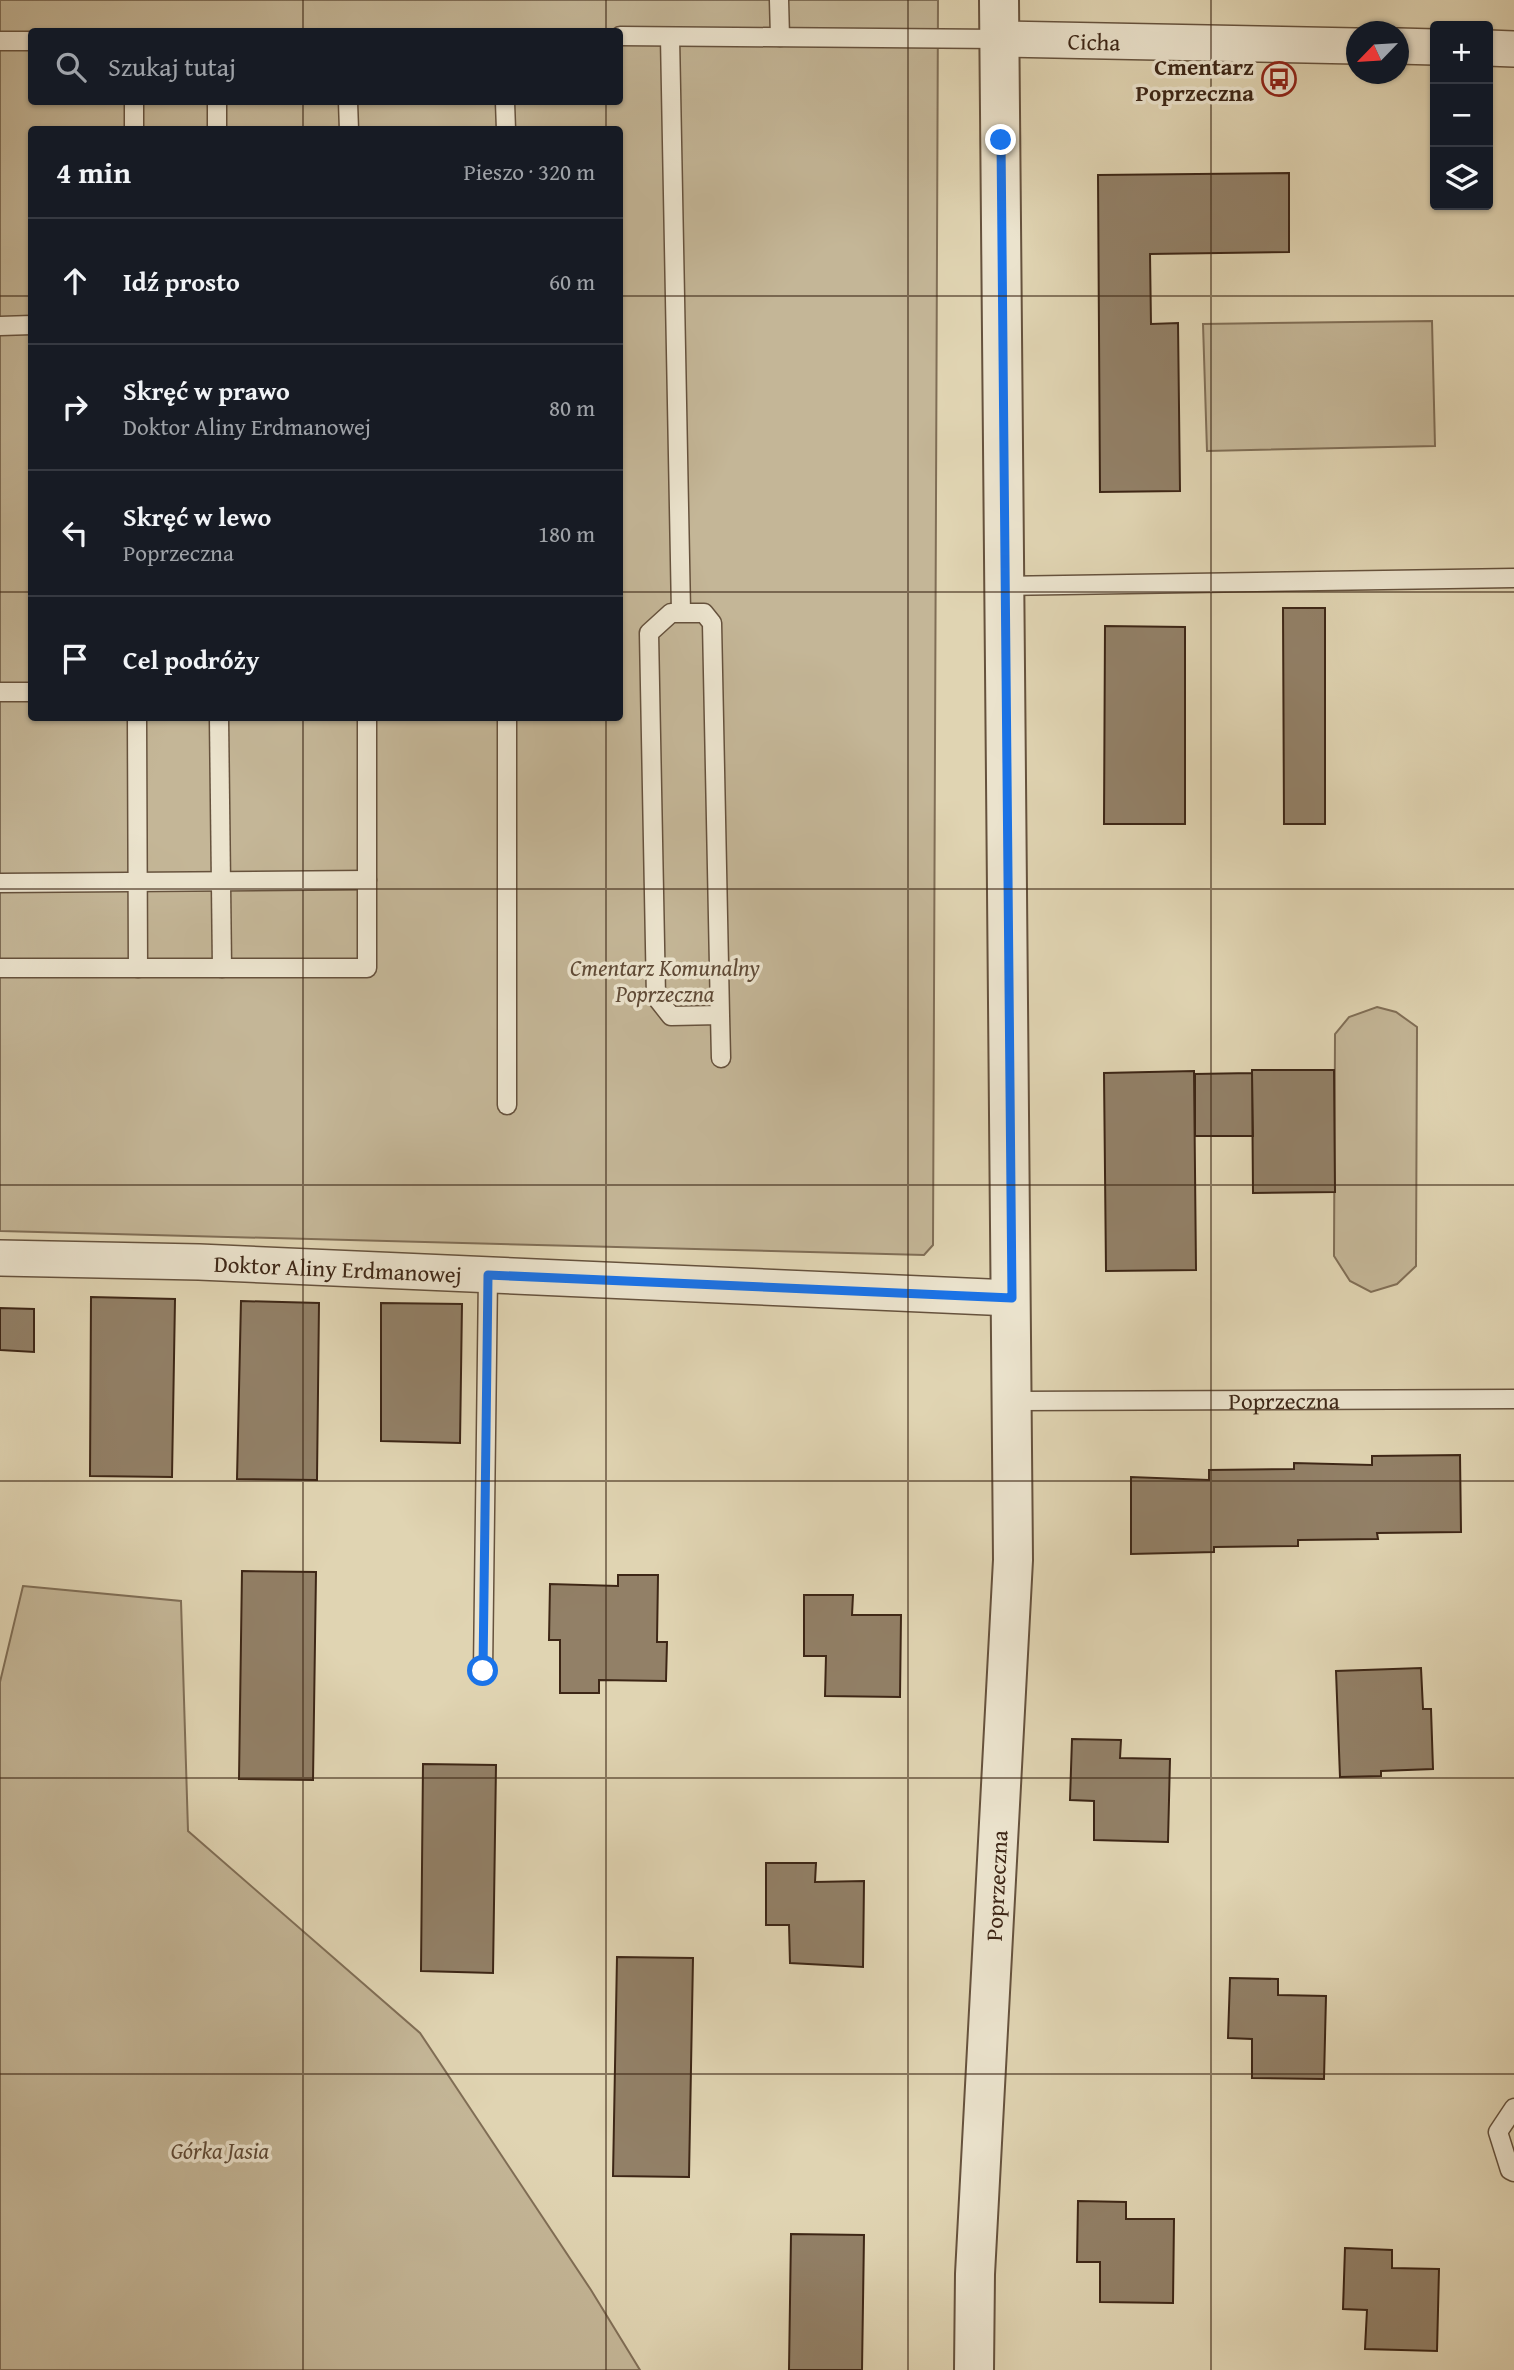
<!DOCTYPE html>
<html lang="pl">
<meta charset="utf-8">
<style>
:root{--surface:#171b24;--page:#242831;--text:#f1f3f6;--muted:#9ea1a6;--line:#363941}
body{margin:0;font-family:"Gentium Book Plus",serif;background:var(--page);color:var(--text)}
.controls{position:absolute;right:21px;top:21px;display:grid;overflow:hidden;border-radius:7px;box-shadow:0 2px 5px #0004}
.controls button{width:63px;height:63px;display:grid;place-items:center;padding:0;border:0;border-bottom:2px solid var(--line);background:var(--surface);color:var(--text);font:35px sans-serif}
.compass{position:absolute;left:1346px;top:21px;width:63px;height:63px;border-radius:50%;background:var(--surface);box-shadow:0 2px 5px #0004;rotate:245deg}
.stop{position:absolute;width:21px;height:21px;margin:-16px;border:5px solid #1a73e8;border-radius:50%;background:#fff}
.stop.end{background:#1a73e8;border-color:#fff;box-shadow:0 2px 7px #0008}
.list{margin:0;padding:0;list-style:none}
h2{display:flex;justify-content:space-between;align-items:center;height:91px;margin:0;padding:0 28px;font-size:30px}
h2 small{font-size:23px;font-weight:400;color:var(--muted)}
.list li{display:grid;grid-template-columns:46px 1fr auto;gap:21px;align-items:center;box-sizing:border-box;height:126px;padding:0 28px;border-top:2px solid var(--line)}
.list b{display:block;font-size:26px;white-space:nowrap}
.list p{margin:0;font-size:23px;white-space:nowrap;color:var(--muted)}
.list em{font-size:23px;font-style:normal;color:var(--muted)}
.icon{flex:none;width:38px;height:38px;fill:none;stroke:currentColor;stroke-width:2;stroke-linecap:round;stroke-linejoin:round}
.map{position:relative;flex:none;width:1514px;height:2370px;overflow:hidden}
.search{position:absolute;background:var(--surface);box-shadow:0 2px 5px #0004;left:28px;top:28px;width:595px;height:77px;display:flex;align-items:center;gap:18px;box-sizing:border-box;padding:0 24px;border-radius:7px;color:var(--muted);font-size:26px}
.panel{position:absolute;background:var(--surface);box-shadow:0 2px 5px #0004;left:28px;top:126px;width:595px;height:595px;border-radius:7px}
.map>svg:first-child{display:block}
.green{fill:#c4b697;stroke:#806e56;stroke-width:2;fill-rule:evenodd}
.building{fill:#928067;stroke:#3d2616;stroke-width:2}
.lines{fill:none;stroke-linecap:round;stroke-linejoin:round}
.service-casing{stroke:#66523d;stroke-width:21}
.minor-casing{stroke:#66523d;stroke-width:38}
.tertiary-casing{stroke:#66523d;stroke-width:42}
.service{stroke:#ebe3cd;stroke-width:18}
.minor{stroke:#ebe3cd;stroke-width:35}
.tertiary{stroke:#ebe3cd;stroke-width:38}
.route{stroke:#1a73e8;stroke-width:9}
.grid{fill:none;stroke:#3d2616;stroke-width:2;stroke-opacity:0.55}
.labels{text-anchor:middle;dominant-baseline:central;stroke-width:7;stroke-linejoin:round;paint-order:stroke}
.street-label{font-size:23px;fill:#3d2616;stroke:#ebe3cd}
.poi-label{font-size:23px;font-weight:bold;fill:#3d2616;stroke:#ebe3cd;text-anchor:end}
.park-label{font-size:23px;font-style:italic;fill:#5f4a36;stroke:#ebe3cd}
</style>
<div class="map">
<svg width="1514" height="2370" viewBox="0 0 1514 2370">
<rect width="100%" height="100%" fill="#e0d4b2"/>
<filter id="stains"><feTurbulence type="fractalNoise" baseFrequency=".00286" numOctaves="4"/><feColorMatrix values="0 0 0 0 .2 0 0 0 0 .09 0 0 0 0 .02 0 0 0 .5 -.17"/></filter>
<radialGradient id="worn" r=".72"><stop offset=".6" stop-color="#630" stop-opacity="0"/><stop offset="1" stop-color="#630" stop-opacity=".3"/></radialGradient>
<path class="green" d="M0 0H938L933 1245 924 1255 0 1231ZM32 32H620V102H32ZM32 130H620V718H32Z
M1432 321 1435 446 1207 451 1203 324Z
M1377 1007 1396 1012 1417 1027 1416 1266 1397 1284 1371 1292 1350 1281 1334 1256 1335 1034 1349 1017Z
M23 1586 181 1601 188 1831 420 2033 591 2290 640 2370H0V1682Z"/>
<path class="building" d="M1289 173V252L1150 254 1151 324 1178 323 1180 491 1100 492 1098 175Z
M1283 608H1325V824H1284Z
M1105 626 1185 627V824H1104Z
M1252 1070H1334L1335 1192 1253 1193Z
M1194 1071 1196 1270 1106 1271 1104 1073Z
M1252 1073 1253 1136H1195V1074Z
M91 1297 175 1299 172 1477 90 1476Z
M241 1301 319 1303 317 1480 237 1479Z
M381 1303 462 1304 460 1443 381 1441Z
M0 1308 34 1309V1352L0 1350Z
M1460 1455 1461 1532 1377 1533 1378 1539 1298 1540V1546L1214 1547V1552L1131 1554V1477L1209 1480V1470L1294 1469V1463L1372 1465V1456Z
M242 1571 316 1572 313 1780 239 1779Z
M618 1575H658L657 1642H667L666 1681 599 1680V1693H560V1640H549L550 1584 618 1586Z
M804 1595H853L852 1615H901L900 1697 825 1696 826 1656H804Z
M1421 1668 1423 1709H1431L1433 1769 1381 1771V1776L1340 1777 1336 1671Z
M1072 1739 1121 1740 1120 1758 1170 1759 1168 1842 1094 1840V1801L1070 1800Z
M423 1764 496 1765 493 1973 421 1971Z
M766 1863H816L815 1882 864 1881 863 1967 790 1963 789 1925H766Z
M617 1957 693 1958 689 2177 613 2176Z
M1230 1978 1278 1979V1995L1326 1996 1324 2079 1252 2078V2039L1228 2038Z
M1078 2201 1126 2202V2219H1174L1173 2303 1100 2302V2262H1077Z
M791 2234 864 2235 862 2370H789Z
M1345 2248 1392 2250V2268L1439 2269 1437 2351 1365 2349 1367 2310 1343 2309Z"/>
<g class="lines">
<g class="service-casing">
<g id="service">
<path d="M779 0 780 37"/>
<path d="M620 36 1000 39"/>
<path d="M670 37 681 612"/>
<path d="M0 41H32"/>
<path d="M134 102V130"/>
<path d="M217 102V130"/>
<path d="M348 102 349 130"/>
<path d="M505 102 506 130"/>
<path d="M0 326 32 325"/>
<path d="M1004 586 1514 578"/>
<path d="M0 692H32"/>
<path d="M137 718 138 968"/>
<path d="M219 718 222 968"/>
<path d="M507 718V1105"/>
<path d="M0 883 367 880"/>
<path d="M0 968H367V718"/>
<path d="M720 1015 671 1016 656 997 649 633 671 613H704L712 623 720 1015 721 1058"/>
<path id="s1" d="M1011 1401 1514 1399"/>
<path d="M483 1671 488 1275"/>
<path d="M1514 2108 1498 2132 1510 2170 1514 2172"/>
</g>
</g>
<g class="minor-casing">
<g id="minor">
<path id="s2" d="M1000 39 1356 46"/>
<path d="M1398 46 1435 47"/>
<path d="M1488 48 1514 49"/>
<path id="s3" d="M0 1258 199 1262 1011 1298"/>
</g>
</g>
<g class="tertiary-casing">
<g id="tertiary">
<path id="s4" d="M974 2370 975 2274 1013 1560 999 0"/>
</g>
</g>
<use href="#service" class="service"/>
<use href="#minor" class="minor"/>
<use href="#tertiary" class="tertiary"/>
</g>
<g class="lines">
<path class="route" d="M483 1671 488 1275 1012 1298 1001 140"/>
</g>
<path class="grid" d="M303 0V32M606 0V32M908 0V2370M1211 0V2370M303 102V130M606 102V130M0 296H32M620 296H1514M0 592H32M620 592H1514M303 718V2370M606 718V2370M0 889H1514M0 1185H1514M0 1481H1514M0 1778H1514M0 2074H1514"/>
<defs>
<g id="bus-ring" transform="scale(1.75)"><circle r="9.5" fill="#ebe3cd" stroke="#8f2418" stroke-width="1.5"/><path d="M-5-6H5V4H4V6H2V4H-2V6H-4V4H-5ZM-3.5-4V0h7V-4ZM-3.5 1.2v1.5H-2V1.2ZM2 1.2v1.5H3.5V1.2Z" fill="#8f2418"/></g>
</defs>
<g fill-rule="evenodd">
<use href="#bus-ring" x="1279" y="79"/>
</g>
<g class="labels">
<g class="street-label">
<text stroke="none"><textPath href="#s2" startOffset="94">Cicha</textPath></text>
<text stroke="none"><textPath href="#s3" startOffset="338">Doktor Aliny Erdmanowej</textPath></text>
<text stroke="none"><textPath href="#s1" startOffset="273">Poprzeczna</textPath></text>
<text stroke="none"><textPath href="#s4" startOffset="485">Poprzeczna</textPath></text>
</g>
<g class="poi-label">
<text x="1254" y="66">Cmentarz<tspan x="1254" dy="26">Poprzeczna</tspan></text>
</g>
<g class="park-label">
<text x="665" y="967">Cmentarz Komunalny<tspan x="665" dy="26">Poprzeczna</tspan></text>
<text x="220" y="2150">Górka Jasia</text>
</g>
</g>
<rect width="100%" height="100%" filter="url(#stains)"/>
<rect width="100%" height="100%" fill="url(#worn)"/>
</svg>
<div class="controls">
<button>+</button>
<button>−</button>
<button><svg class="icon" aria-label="layers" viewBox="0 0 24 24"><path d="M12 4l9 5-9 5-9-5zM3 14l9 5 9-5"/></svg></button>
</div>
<svg class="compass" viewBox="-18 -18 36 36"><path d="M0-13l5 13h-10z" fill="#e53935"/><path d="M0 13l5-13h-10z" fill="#9ea1a6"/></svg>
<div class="stop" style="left:483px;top:1671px"></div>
<div class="stop end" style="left:1001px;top:140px"></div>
<div class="search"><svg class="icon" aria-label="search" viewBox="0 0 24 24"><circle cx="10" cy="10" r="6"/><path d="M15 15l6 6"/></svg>Szukaj tutaj</div>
<section class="panel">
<h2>4 min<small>Pieszo · 320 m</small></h2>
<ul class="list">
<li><svg class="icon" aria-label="ahead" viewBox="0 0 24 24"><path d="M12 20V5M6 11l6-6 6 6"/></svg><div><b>Idź prosto</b></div><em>60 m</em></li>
<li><svg class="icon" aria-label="right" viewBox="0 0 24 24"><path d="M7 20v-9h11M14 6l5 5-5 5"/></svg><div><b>Skręć w prawo</b><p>Doktor Aliny Erdmanowej</p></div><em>80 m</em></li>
<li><svg class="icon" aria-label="left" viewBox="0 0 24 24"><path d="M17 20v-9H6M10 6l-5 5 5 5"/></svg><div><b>Skręć w lewo</b><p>Poprzeczna</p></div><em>180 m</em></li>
<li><svg class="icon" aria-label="arrive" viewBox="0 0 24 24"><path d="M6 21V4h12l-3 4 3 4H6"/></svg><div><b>Cel podróży</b></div></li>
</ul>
</section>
</div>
